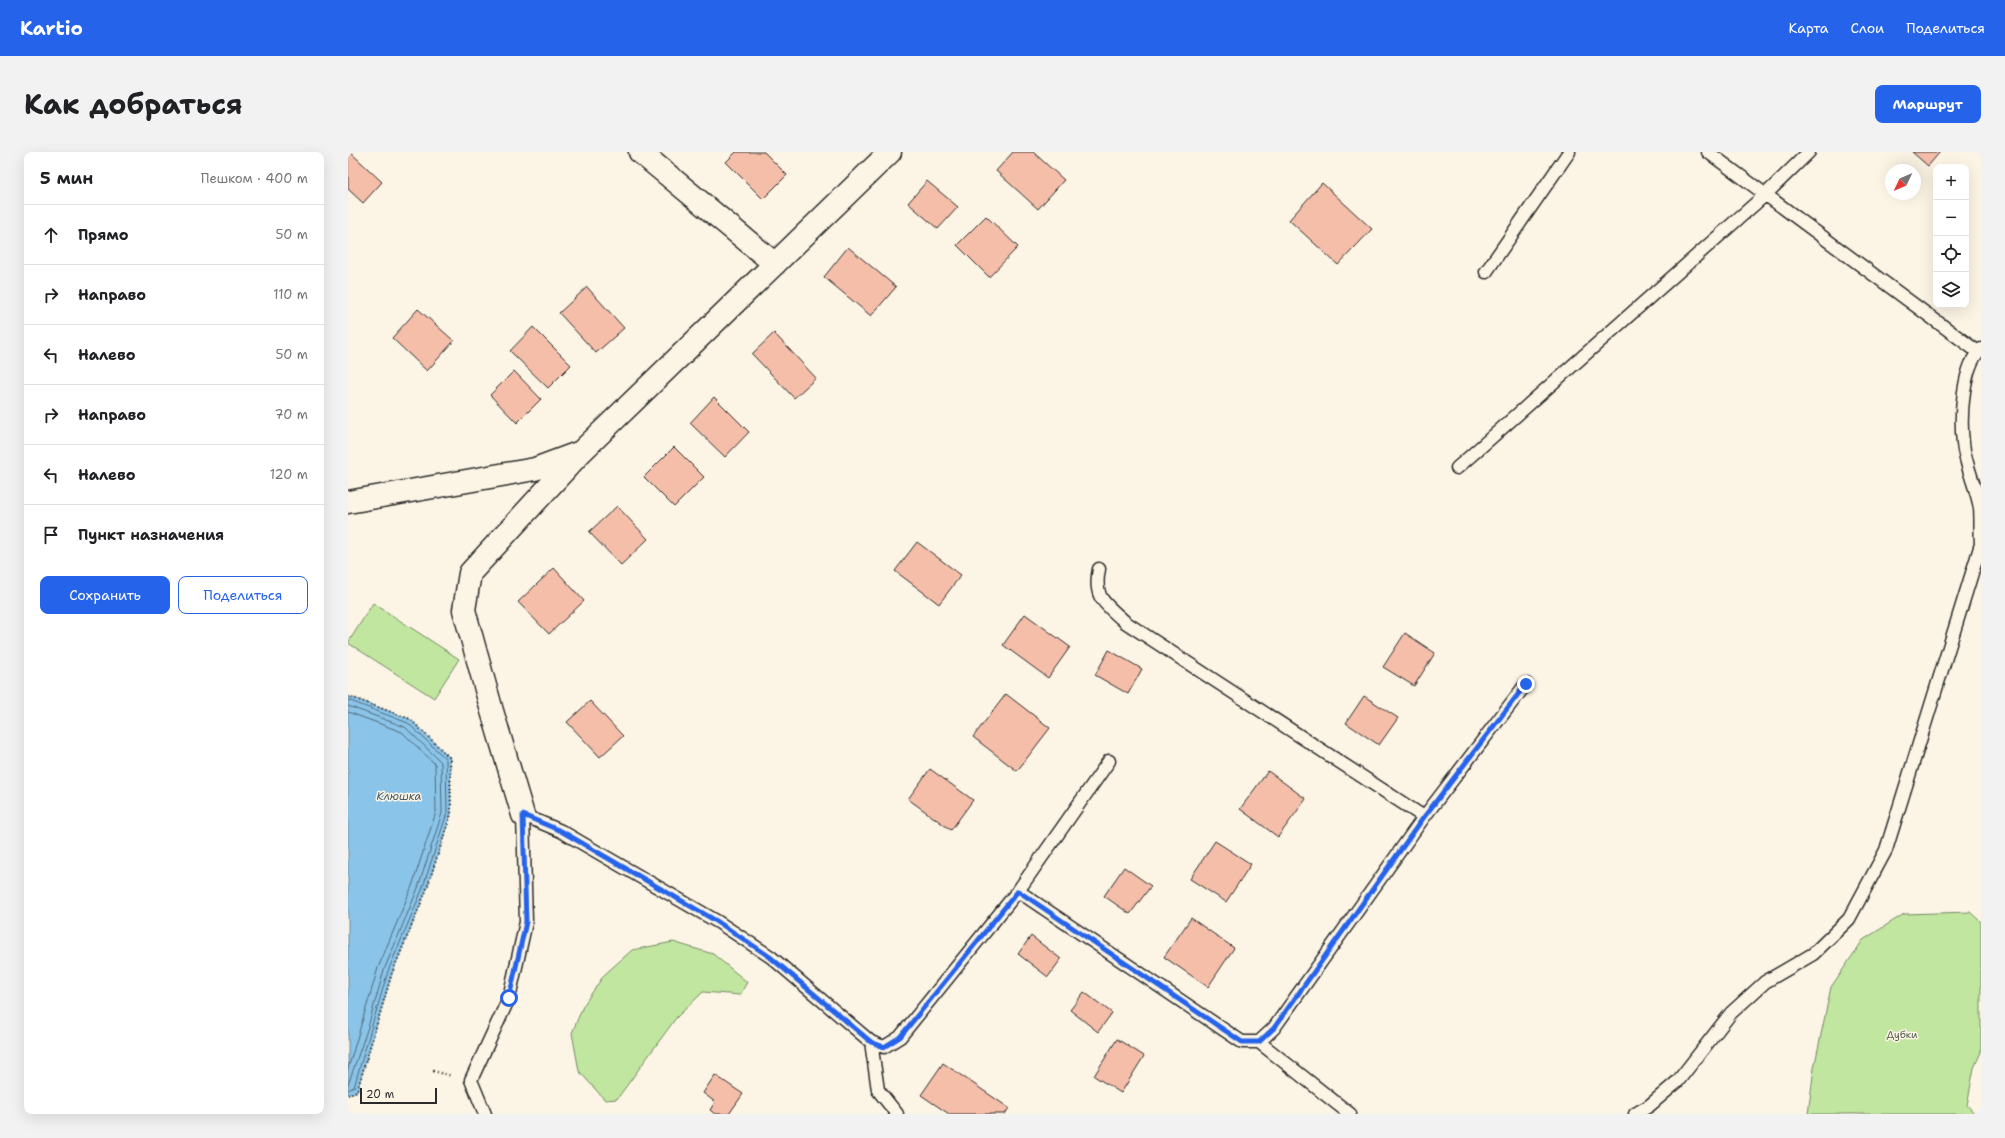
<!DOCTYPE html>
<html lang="ru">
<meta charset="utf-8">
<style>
:root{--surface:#fff;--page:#f2f2f2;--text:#202124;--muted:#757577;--line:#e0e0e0;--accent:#2563eb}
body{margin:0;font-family:"Shantell Sans",sans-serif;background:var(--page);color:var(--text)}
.controls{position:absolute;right:12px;top:12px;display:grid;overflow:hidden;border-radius:8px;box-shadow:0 4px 16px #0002}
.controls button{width:36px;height:36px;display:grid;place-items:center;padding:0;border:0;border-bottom:1px solid var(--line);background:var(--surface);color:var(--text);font:20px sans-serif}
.compass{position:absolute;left:1537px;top:12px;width:36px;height:36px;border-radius:50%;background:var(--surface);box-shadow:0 4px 16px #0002;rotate:226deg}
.scale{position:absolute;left:12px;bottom:10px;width:77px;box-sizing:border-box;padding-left:4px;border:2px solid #2b2b2b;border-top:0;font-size:11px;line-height:14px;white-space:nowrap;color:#2b2b2b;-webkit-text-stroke:3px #fcf5e5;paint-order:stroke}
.stop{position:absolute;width:12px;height:12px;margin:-9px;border:3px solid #2563eb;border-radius:50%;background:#fff}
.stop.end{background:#2563eb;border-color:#fff;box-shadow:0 1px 4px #0008}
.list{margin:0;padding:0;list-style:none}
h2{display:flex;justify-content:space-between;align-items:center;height:52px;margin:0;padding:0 16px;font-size:17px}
h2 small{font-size:13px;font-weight:400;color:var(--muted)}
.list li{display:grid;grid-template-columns:26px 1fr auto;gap:12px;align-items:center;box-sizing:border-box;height:60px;padding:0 16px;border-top:1px solid var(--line)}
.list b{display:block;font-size:15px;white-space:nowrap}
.list em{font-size:13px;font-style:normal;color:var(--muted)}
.actions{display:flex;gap:8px;padding:12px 16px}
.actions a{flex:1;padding:9px 0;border:1px solid var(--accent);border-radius:8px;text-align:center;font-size:14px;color:var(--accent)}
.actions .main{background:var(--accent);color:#fff}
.icon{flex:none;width:22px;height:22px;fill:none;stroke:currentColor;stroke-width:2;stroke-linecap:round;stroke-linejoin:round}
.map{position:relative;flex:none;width:1633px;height:962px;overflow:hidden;border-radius:8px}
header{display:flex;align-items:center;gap:24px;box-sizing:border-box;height:56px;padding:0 20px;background:var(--accent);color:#fff}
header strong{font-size:19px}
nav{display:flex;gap:22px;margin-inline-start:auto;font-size:14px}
.intro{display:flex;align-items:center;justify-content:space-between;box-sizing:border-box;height:96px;padding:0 24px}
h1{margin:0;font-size:28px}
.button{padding:10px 18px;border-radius:8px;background:var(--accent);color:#fff;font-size:14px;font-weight:700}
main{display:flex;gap:24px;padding:0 24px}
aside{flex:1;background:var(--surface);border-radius:8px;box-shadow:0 4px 16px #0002}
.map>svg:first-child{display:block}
.green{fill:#c1e6a0;stroke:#768866}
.water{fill:#8ac4e9;stroke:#64879d}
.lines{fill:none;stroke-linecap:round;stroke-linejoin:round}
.shore{stroke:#516877;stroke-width:1}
.building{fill:#f5bea9;stroke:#2b2b2b}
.service-casing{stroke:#2b2b2b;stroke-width:15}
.minor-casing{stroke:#2b2b2b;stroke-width:25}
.path{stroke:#2b2b2b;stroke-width:2.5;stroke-dasharray:1 3;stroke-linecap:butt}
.service{stroke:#fcf5e5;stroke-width:12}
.minor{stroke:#fcf5e5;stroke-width:22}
.route{stroke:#2563eb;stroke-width:5}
.labels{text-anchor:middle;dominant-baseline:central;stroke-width:3;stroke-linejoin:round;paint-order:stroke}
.park-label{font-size:10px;fill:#505a48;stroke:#fcf5e5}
.water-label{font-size:11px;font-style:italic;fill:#485964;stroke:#fcf5e5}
</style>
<header>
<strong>Kartio</strong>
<nav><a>Карта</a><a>Слои</a><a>Поделиться</a></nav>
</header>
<div class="intro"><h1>Как добраться</h1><a class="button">Маршрут</a></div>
<main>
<aside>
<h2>5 мин<small>Пешком · 400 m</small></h2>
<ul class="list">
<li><svg class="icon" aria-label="ahead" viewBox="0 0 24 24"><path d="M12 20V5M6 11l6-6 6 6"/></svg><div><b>Прямо</b></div><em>50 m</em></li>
<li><svg class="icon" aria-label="right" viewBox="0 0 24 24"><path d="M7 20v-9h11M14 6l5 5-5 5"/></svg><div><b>Направо</b></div><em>110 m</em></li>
<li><svg class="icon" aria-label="left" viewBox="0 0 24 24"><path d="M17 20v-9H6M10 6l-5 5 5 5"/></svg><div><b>Налево</b></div><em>50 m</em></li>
<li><svg class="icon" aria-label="right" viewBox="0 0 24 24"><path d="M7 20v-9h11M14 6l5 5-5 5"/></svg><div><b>Направо</b></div><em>70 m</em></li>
<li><svg class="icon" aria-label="left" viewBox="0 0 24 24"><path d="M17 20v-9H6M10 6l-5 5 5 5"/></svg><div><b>Налево</b></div><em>120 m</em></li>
<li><svg class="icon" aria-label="arrive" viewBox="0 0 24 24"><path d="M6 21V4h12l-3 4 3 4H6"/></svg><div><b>Пункт назначения</b></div></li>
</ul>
<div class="actions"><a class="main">Сохранить</a><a>Поделиться</a></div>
</aside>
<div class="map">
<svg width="1633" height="962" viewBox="0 0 1633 962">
<rect width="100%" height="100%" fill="#fcf5e5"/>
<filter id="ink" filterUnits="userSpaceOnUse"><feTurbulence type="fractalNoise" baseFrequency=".025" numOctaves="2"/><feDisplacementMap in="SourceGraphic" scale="8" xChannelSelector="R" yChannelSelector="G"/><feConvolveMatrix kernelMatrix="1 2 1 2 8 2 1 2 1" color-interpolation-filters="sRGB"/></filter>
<g filter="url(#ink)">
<path class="green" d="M25 451 111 507 86 546 0 491Z
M1622 760 1633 770V900L1626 916 1619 953 1627 962H1460L1466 916 1483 835 1515 788 1556 762Z
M325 790 365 802 399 830 392 843 355 840 328 866 269 947 257 948 231 919 224 881 235 854 256 823 284 798Z"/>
<path class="water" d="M0 544 62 567 102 606 103 662 78 739 44 821 9 939 0 943Z"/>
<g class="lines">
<path class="shore" d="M0 548 60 571 98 607 99 661 74 738 40 819 6 935 0 938
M0 554 57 575 93 610 94 661 70 736 36 818 20 875 0 933
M0 560 54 580 87 612 88 660 64 734 30 816 0 917"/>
</g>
<path class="building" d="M0 0H2L34 30 15 51 0 37Z
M388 0H416L439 23 415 47 378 10Z
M665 0H685L716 28 690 57 648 19Z
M1564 0H1592L1580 14Z
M579 29 610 55 590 77 560 51Z
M974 31 1024 77 990 113 941 68Z
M638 64 670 95 641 125 609 93Z
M500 95 548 135 523 164 476 125Z
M239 135 276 176 248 201 211 161Z
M70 157 106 189 79 219 44 186Z
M185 175 223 213 200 236 162 199Z
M426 181 468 226 446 246 404 202Z
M166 219 193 247 169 271 142 243Z
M366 245 401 280 377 305 342 271Z
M326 295 356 325 326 355 296 325Z
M269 354 300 387 273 413 241 380Z
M569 390 613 423 591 452 547 419Z
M206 416 236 449 201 482 170 450Z
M677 462 722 495 700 526 655 493Z
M1057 481 1087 501 1066 534 1035 515Z
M761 498 794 517 780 542 747 523Z
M658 542 702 576 669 619 625 585Z
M1016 544 1050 566 1031 593 998 571Z
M242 549 275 584 252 605 219 570Z
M582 617 625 648 603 678 560 647Z
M920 619 958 647 930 685 892 657Z
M867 689 903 712 878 750 842 727Z
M776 715 803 734 782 762 756 744Z
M843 766 886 796 860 835 816 805Z
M683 784 713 807 700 825 670 802Z
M736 840 764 861 750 880 722 858Z
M769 887 796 904 773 941 746 924Z
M595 911 661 956 657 962H601L573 943Z
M367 923 395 942 381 962H367L362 958 367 950 355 941Z"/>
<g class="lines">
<g class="service-casing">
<path id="service" d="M1360 0 1630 200
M1138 120 1221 0
M1109 316 1417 43 1461 0
M751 417C745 447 757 451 777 470L1076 665
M670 739 894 890H911L926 876 1076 665 1178 532
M523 890 530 938 549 962
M911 890 1002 962
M137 962 123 928 161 846 178 770 175 663 213 679 370 770 423 805 523 890 536 895 552 885 670 739 761 609
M1287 962 1301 954 1330 929 1383 861 1417 830 1465 802 1501 767 1538 698 1633 392C1632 380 1633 367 1632 356 1628 334 1617 313 1615 291 1612 267 1614 214 1633 197"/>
</g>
<g class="minor-casing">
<path id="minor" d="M292 0 427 112
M0 350 187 317 230 301
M175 663 144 559 116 458 122 421 233 300 542 0"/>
</g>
<path class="path" d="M0 544 62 567 102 606 103 662 78 739 44 821 9 939 0 943
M85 919 104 924"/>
<use href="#service" class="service"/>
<use href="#minor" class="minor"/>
</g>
</g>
<g class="lines" filter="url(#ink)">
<path class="route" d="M161 846 178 770 175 663 213 679 370 770 422 805 523 890 536 895 552 885 670 739 894 890H911L926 876 1076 665 1178 532"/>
</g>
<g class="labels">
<g class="park-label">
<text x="1554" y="882">Дубки</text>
</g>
<g class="water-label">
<text x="51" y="644">Клюшка</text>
</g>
</g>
</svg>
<div class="controls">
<button>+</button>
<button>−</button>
<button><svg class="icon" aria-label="locate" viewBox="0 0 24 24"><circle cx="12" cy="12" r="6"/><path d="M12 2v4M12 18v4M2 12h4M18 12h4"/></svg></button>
<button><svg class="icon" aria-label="layers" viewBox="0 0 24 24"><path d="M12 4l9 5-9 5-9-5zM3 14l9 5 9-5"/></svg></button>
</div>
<svg class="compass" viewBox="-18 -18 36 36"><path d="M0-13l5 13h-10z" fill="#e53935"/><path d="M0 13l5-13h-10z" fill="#757577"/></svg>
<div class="scale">20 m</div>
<div class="stop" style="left:161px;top:846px"></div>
<div class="stop end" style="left:1178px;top:532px"></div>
</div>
</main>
